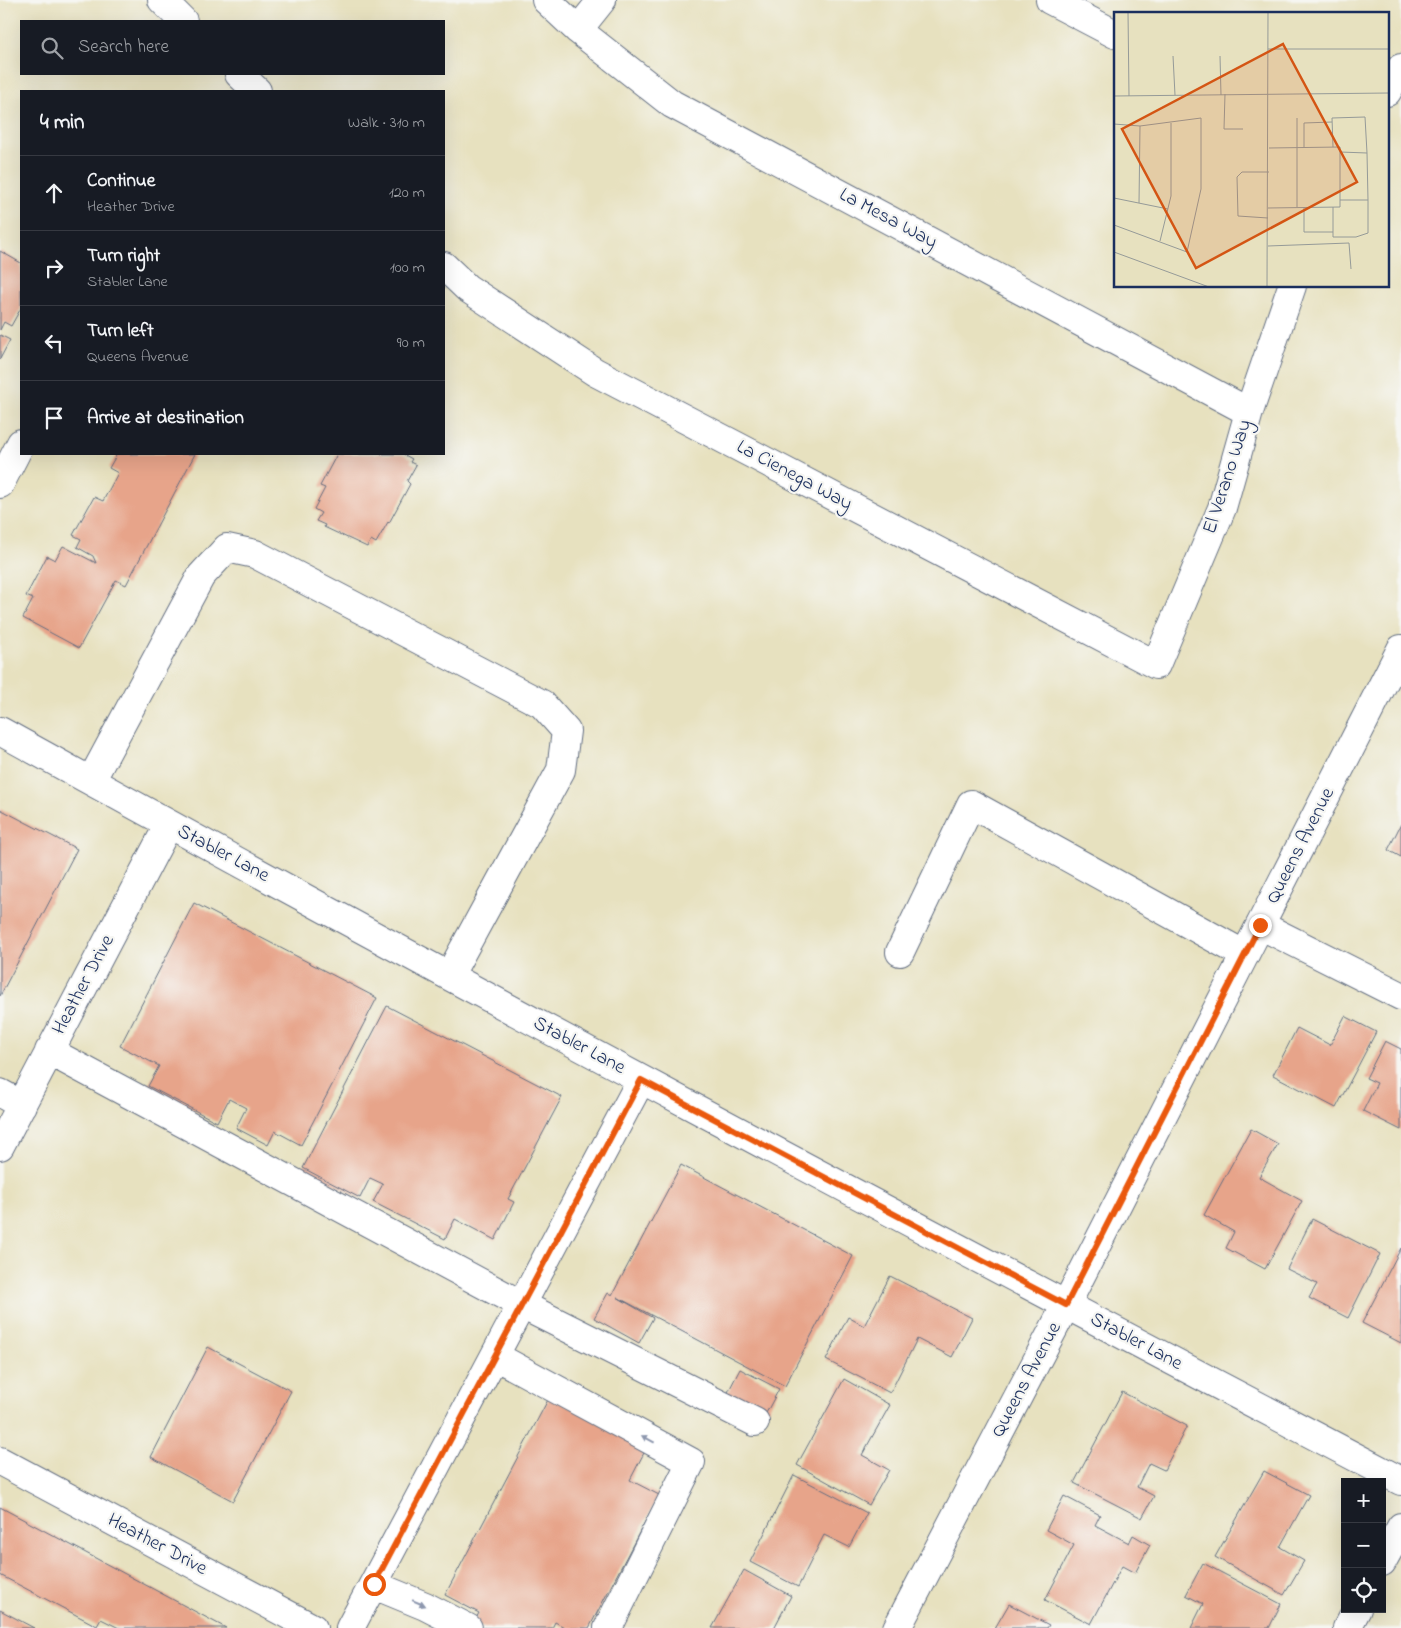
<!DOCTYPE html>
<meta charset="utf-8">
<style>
:root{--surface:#171b24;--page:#242831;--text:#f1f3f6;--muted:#9ea1a6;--line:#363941}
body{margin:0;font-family:"Indie Flower",sans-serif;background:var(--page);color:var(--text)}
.controls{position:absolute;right:15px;bottom:15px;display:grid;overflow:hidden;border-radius:0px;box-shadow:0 5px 20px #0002}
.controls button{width:45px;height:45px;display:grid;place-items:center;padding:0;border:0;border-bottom:1px solid var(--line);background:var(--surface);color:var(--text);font:25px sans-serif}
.stop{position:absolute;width:15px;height:15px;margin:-11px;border:4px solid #ea580c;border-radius:50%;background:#fff}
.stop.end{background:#ea580c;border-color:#fff;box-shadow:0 1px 5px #0008}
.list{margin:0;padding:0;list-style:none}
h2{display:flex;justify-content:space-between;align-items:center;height:65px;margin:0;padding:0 20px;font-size:21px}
h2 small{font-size:16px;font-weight:400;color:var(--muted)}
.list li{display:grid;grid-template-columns:32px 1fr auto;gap:15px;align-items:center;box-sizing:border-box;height:75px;padding:0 20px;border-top:1px solid var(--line)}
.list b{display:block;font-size:19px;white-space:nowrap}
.list p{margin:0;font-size:16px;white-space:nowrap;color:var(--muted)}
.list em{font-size:16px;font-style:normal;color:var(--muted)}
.icon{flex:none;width:28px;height:28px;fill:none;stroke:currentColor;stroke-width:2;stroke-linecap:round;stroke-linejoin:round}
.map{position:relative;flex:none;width:1401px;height:1628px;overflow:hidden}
.search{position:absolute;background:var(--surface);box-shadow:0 5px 20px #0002;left:20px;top:20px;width:425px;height:55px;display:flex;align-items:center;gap:12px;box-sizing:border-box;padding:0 18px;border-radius:0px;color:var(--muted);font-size:19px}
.panel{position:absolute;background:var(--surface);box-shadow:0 5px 20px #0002;left:20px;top:90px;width:425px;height:365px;border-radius:0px}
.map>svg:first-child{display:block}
.building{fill:#e7a48a}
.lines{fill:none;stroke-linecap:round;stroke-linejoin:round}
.minor-casing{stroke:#626d80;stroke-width:30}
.minor{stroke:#fff;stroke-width:28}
.oneway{fill:#8d97ae}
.route{stroke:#ea580c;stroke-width:6}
.labels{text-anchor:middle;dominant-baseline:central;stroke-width:4.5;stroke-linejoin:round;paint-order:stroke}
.street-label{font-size:20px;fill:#1b2f5e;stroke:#f6f6f2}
.inset-road{fill:none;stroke:#959a98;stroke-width:1}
.view{fill:#d45514;fill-opacity:0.15;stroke:#d45514;stroke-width:2.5}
.inset-edge{fill:none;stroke:#1b2f5e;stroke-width:2.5}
</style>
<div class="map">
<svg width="1401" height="1628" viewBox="0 0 1401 1628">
<rect width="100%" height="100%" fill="#f6f6f2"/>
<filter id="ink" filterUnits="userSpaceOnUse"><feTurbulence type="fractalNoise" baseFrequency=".02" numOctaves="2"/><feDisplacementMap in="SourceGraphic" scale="10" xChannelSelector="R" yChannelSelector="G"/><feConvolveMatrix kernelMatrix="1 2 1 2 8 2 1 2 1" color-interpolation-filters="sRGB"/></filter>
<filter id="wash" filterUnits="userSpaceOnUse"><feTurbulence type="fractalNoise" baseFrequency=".0096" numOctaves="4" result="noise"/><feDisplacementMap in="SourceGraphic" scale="20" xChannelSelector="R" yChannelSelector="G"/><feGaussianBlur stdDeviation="1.12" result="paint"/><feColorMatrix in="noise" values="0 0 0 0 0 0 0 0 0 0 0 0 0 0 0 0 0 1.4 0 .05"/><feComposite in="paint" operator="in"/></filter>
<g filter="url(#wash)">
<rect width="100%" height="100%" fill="#e7e1bf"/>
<g id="blocks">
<path class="building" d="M0 251 21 263V308L11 326 4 322 0 330Z
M0 335 10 340 0 359Z
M117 454H195L126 585 116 580 79 648 23 618 33 599 26 596 47 556 55 560 63 546 96 563 93 556 77 547 81 539 73 535 94 497 103 501 118 473 109 468Z
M337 454H403L412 459 410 462 416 465 407 481 410 484 389 523 388 522 376 543 371 540 367 547 324 527 325 525 316 521 321 513 314 509 325 488 320 486Z
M0 809 77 849 0 996Z
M1401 824V857L1388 850Z
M194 903 377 998 301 1145 275 1131 268 1145 236 1128 246 1108 229 1099 217 1122 148 1086 159 1066 120 1046Z
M387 1006 562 1097 508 1199 514 1202 495 1240 455 1219 445 1239 373 1202 383 1184 370 1178 360 1198 303 1168Z
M1345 1016 1376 1032 1336 1108 1273 1075 1297 1028 1330 1045Z
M1385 1041 1401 1049V1130L1363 1111 1377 1083 1366 1078Z
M1251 1129 1278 1144 1259 1177 1302 1201 1265 1269 1226 1248 1234 1232 1204 1215Z
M681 1165 853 1256 785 1386 617 1297 653 1318 639 1343 594 1318 608 1293 612 1295Z
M1312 1219 1380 1254 1348 1318 1309 1298 1317 1284 1287 1269Z
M1401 1248V1343L1362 1323Z
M890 1276 972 1318 952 1357 917 1339 890 1393 826 1360 848 1317 864 1326Z
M208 1347 291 1391 233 1501 151 1457Z
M740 1369 779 1389 764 1417 726 1396Z
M844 1379 890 1405 862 1455 889 1470 869 1505 797 1465Z
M1122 1392 1187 1426 1164 1470 1149 1463 1137 1487 1154 1496 1142 1518 1074 1483Z
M550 1396 647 1447 630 1480 659 1495 589 1628H566L555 1622 552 1628H484L474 1622 479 1613 445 1595Z
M1264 1471 1309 1495 1280 1547 1304 1561 1284 1595 1215 1557Z
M794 1475 867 1513 849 1547 824 1535 798 1587 750 1562Z
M1064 1496 1100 1515 1095 1525 1129 1543 1133 1535 1150 1545 1135 1573 1122 1566 1091 1624 1045 1600 1074 1545 1046 1530Z
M0 1507 226 1628H119L101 1619 97 1626 0 1575Z
M1203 1563 1281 1604 1269 1628H1191L1203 1604 1186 1595Z
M744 1570 791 1596 774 1628H712Z
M1009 1604 1049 1625 1047 1628H995Z
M0 1610 34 1628H0Z"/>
</g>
</g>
<g filter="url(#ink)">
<use href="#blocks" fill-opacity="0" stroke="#626d80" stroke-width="1"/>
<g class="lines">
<g class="minor-casing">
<path id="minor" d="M162 0 183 21
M546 0 578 30 672 104 1249 412
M1050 0 1115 34
M578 30 602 0
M239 74 257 91
M1387 92 1401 68
M444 266 467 288 595 372 1156 665 1222 508 1249 412 1292 286
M0 484 21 443
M0 731C463 987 932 1235 1401 1481
M91 781 201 576 227 548 255 554 542 704 566 731 561 770 449 976
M1260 925 1401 996
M900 952 971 804 1245 955
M49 1051 522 1305 755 1422
M0 1093 22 1105
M0 1146 169 824
M495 1356 691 1462 608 1628
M0 1461 313 1628
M1382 1562 1401 1527
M374 1585 425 1606 468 1628
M350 1628 641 1080
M897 1628 1066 1305 1401 649
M1347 1628 1357 1609"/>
</g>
<use href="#minor" class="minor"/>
</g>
<defs><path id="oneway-solid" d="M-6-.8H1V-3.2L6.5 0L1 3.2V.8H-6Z" transform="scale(1.25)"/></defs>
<g class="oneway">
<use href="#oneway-solid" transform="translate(648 1439) rotate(-152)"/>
<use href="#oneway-solid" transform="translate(419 1603) rotate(23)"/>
</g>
</g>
<g class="lines" filter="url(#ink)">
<path class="route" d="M374 1584 641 1080 1066 1305 1260 925"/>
</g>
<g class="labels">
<g class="street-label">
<text transform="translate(888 219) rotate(28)">La Mesa Way</text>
<text transform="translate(794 476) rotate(28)">La Cienega Way</text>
<text transform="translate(1228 477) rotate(-72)">El Verano Way</text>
<text transform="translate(1301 846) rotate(-63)">Queens Avenue</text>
<text transform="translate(223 854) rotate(28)">Stabler Lane</text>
<text transform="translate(84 985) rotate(-62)">Heather Drive</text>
<text transform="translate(579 1046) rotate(28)">Stabler Lane</text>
<text transform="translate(1136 1342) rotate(28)">Stabler Lane</text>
<text transform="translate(1027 1380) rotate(-62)">Queens Avenue</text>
<text transform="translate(157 1545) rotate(28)">Heather Drive</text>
</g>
</g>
<g transform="translate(1114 12)">
<rect width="275" height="275" fill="#e7e1bf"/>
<path class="inset-road" d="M14 0 15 84M154 37H275M59 44 61 83M106 44 107 83M111 82 110 117H129M0 84 275 81M183 106V195M0 112 26 114 87 106V177L73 240 0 213M190 135V111L218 110M219 135 218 106 251 105 253 141M226 140 253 141 254 188H226M0 186 54 197M25 191 26 114M190 195V220H219M219 195V225H242L254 221V188M154 196 226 195V135L155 136M154 206 124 204 123 165 128 160H155M46 229 57 184V111M154 234 235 231 237 257M0 240 95 275M153 275 154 0"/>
<path class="view" d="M169 32 243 170 82 256 8 117Z"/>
<rect width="275" height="275" class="inset-edge"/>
</g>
</svg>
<div class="controls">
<button>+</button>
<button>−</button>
<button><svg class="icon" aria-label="locate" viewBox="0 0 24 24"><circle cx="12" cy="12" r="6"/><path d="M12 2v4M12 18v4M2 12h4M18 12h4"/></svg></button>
</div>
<div class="stop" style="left:374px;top:1584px"></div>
<div class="stop end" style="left:1260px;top:925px"></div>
<div class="search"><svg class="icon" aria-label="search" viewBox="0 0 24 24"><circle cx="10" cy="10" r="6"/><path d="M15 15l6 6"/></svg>Search here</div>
<section class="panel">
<h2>4 min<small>Walk · 310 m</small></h2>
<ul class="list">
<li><svg class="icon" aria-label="ahead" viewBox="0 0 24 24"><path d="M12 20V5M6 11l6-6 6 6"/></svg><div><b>Continue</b><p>Heather Drive</p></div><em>120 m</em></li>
<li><svg class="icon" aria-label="right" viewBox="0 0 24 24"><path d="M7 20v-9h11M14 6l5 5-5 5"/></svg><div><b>Turn right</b><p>Stabler Lane</p></div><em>100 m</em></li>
<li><svg class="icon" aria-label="left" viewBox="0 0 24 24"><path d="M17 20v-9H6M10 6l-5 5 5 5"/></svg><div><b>Turn left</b><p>Queens Avenue</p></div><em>90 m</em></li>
<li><svg class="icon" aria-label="arrive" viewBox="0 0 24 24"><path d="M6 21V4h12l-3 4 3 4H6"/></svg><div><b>Arrive at destination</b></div></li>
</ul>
</section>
</div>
